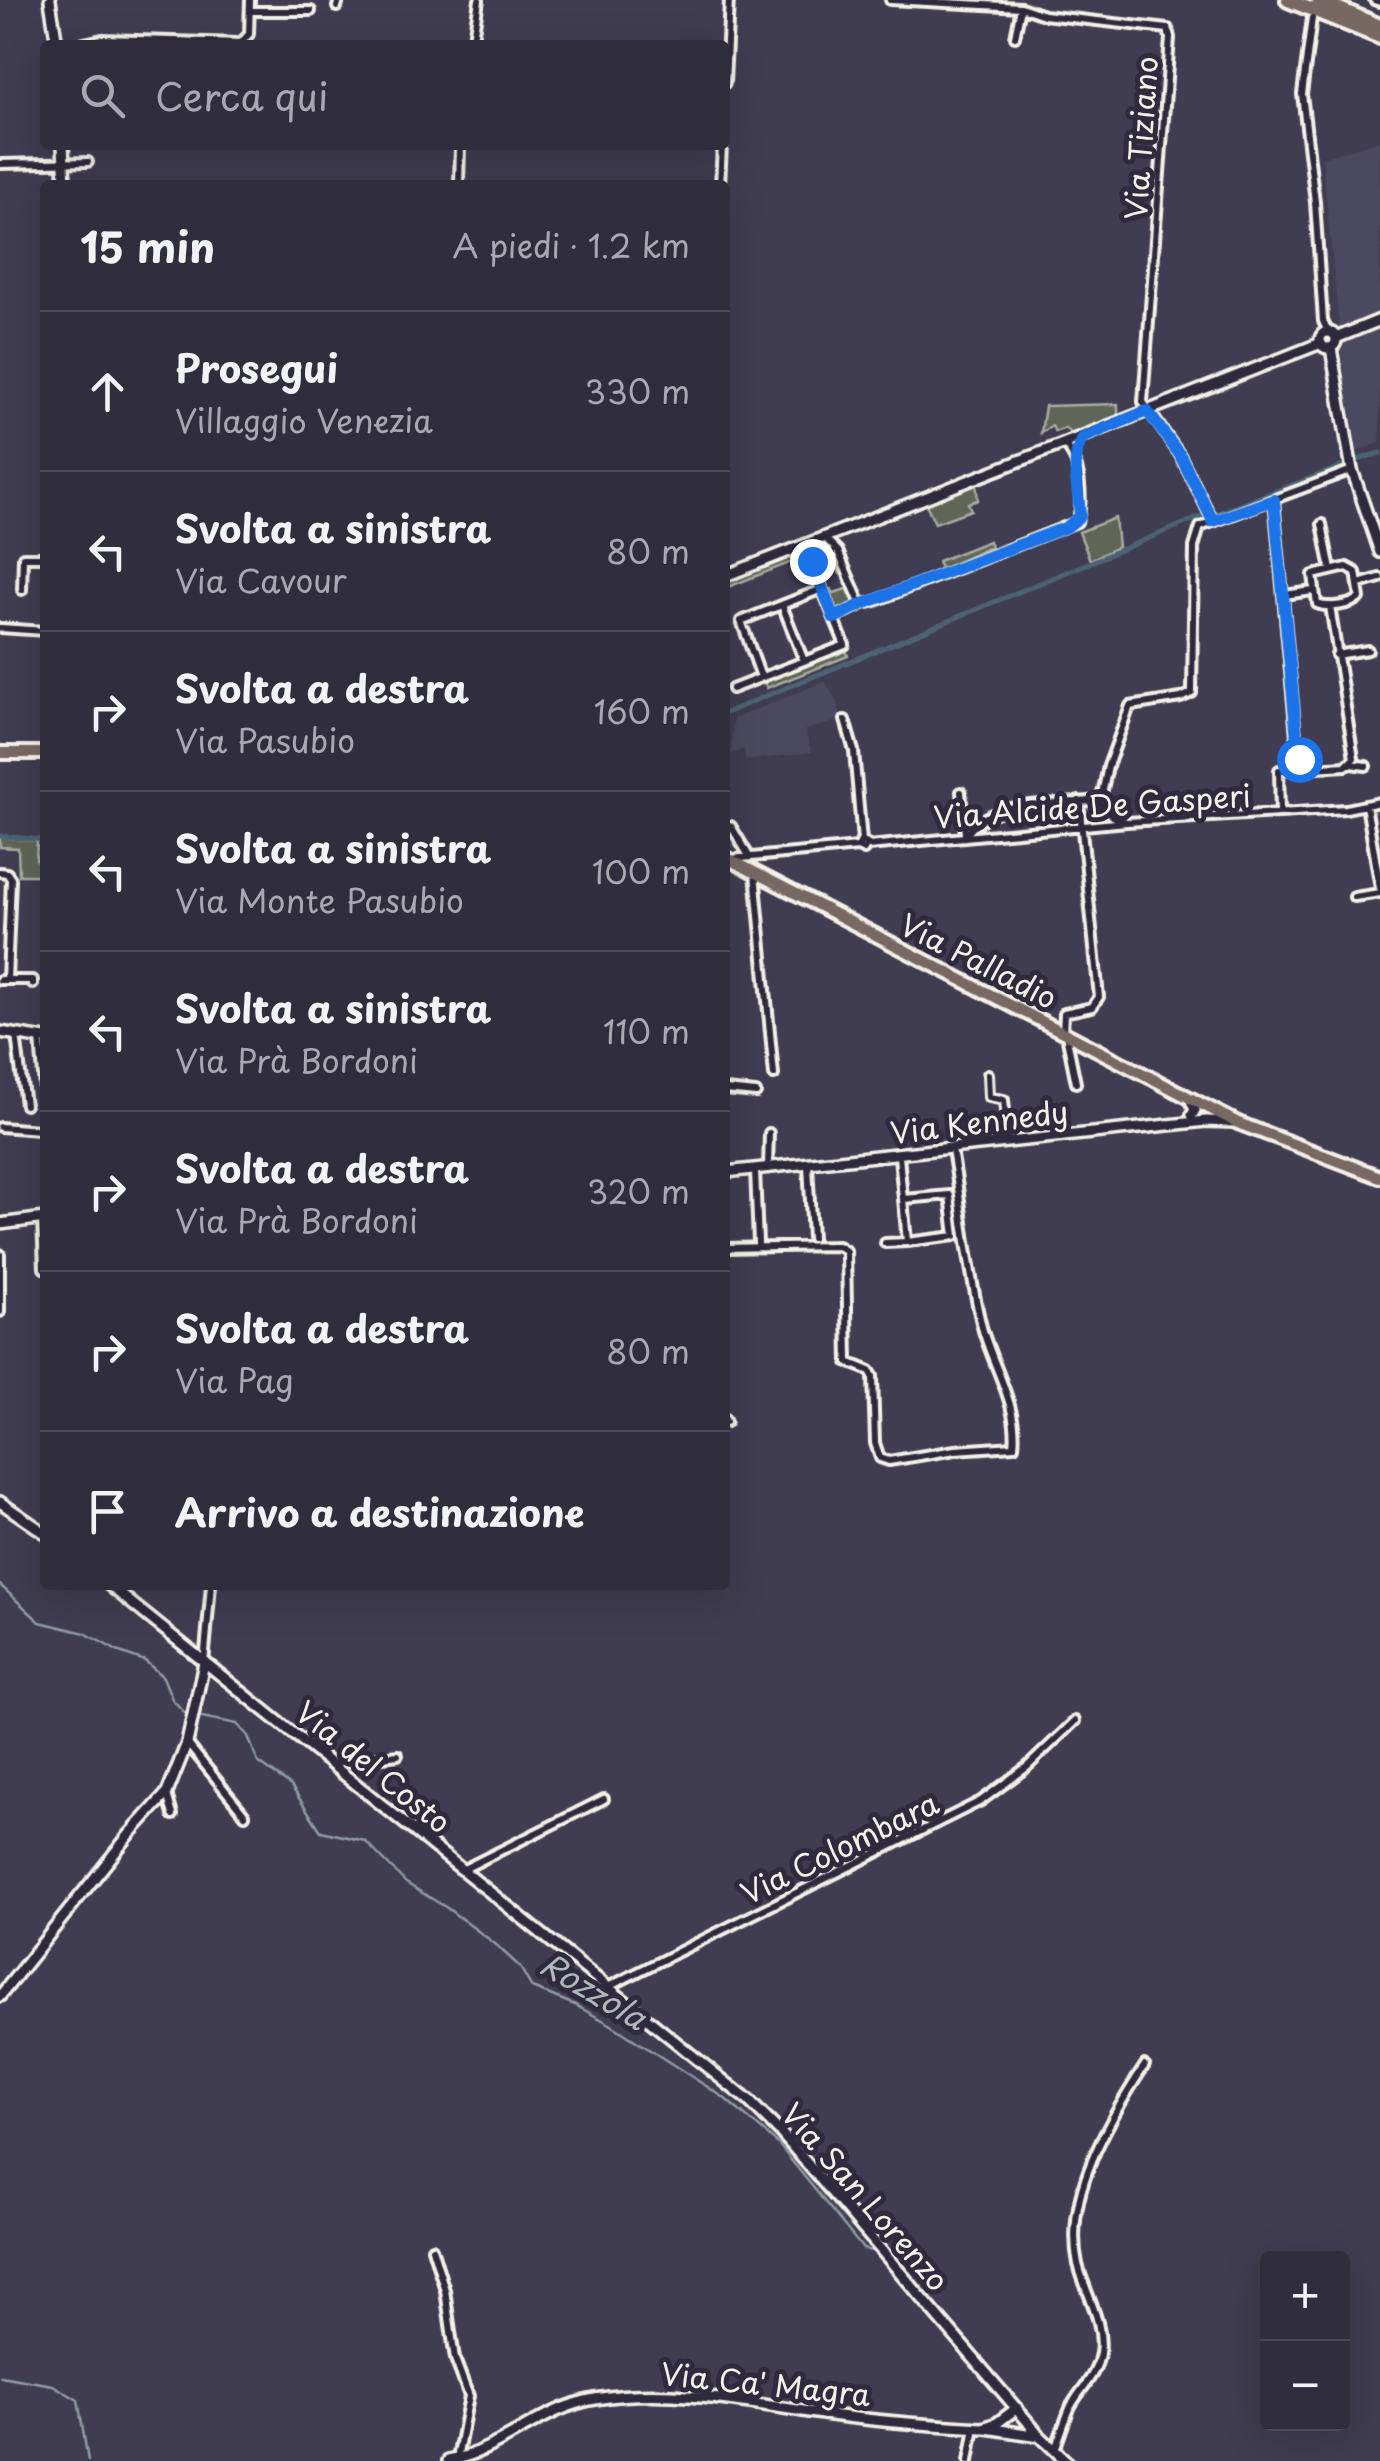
<!DOCTYPE html>
<html lang="it">
<meta charset="utf-8">
<style>
:root{--surface:#302d3d;--page:#3c3948;--text:#f1f3f6;--muted:#a8a8b0;--line:#4b4957}
body{margin:0;font-family:"Playpen Sans",sans-serif;background:var(--page);color:var(--text)}
.controls{position:absolute;right:30px;bottom:30px;display:grid;overflow:hidden;border-radius:10px;box-shadow:0 10px 40px #0002}
.controls button{width:90px;height:90px;display:grid;place-items:center;padding:0;border:0;border-bottom:2px solid var(--line);background:var(--surface);color:var(--text);font:50px sans-serif}
.stop{position:absolute;width:30px;height:30px;margin:-22px;border:8px solid #1a73e8;border-radius:50%;background:#fff}
.stop.end{background:#1a73e8;border-color:#fff;box-shadow:0 2px 10px #0008}
.list{margin:0;padding:0;list-style:none}
h2{display:flex;justify-content:space-between;align-items:center;height:130px;margin:0;padding:0 40px;font-size:42px}
h2 small{font-size:32px;font-weight:400;color:var(--muted)}
.list li{display:grid;grid-template-columns:65px 1fr auto;gap:30px;align-items:center;box-sizing:border-box;height:160px;padding:0 40px;border-top:2px solid var(--line)}
.list b{display:block;font-size:38px;white-space:nowrap}
.list p{margin:0;font-size:32px;white-space:nowrap;color:var(--muted)}
.list em{font-size:32px;font-style:normal;color:var(--muted)}
.icon{flex:none;width:55px;height:55px;fill:none;stroke:currentColor;stroke-width:2;stroke-linecap:round;stroke-linejoin:round}
.map{position:relative;flex:none;width:1380px;height:2461px;overflow:hidden}
.search{position:absolute;background:var(--surface);box-shadow:0 10px 40px #0002;left:40px;top:40px;width:690px;height:110px;display:flex;align-items:center;gap:25px;box-sizing:border-box;padding:0 35px;border-radius:10px;color:var(--muted);font-size:38px}
.panel{position:absolute;background:var(--surface);box-shadow:0 10px 40px #0002;left:40px;top:180px;width:690px;height:1410px;border-radius:10px}
.map>svg:first-child{display:block}
.built{fill:#4c485f}
.green{fill:#5f6659;stroke:#aaaca0;stroke-width:2.5}
.lines{fill:none;stroke-linecap:round;stroke-linejoin:round}
.stream{stroke:#8f9ca3;stroke-width:2.5}
.canal{stroke:#4b6375;stroke-width:5}
.street-casing{stroke:#f4f1e8;stroke-width:14}
.secondary-casing{stroke:#f4f1e8;stroke-width:16}
.primary-casing{stroke:#f4f1e8;stroke-width:18}
.highway-casing{stroke:#f4f1e8;stroke-width:20}
.street{stroke:#2f2a3d;stroke-width:6}
.secondary{stroke:#2f2a3d;stroke-width:9}
.primary{stroke:#776864;stroke-width:10}
.highway{stroke:#776864;stroke-width:12}
.route{stroke:#1a73e8;stroke-width:12}
.labels{text-anchor:middle;dominant-baseline:central;stroke-width:10;stroke-linejoin:round;paint-order:stroke}
.street-label{font-size:30px;fill:#f4f1e8;stroke:#2f2a3d}
.water-label{font-size:32px;font-style:italic;fill:#b0b8ba;stroke:#2f2a3d}
</style>
<div class="map">
<svg width="1380" height="2461" viewBox="0 0 1380 2461">
<rect width="100%" height="100%" fill="#403c51"/>
<filter id="ink" filterUnits="userSpaceOnUse"><feTurbulence type="fractalNoise" baseFrequency=".01" numOctaves="2"/><feDisplacementMap in="SourceGraphic" scale="20" xChannelSelector="R" yChannelSelector="G"/><feConvolveMatrix kernelMatrix="1 2 1 2 8 2 1 2 1" color-interpolation-filters="sRGB"/></filter>
<g filter="url(#ink)">
<path class="built" d="M1380 140V443L1352 453 1322 158Z
M825 681 837 701 842 720 805 730 812 752 745 761 744 750 731 754 733 719Z"/>
<path class="green" d="M1118 404V416L1071 434 1065 428 1055 432 1052 426 1041 433 1045 406Z
M976 482 978 500 968 503 971 510 935 523 925 502Z
M1115 518 1118 547 1090 560 1079 532Z
M823 541 833 546 844 575 840 574 837 567H825L828 589H831L834 593 849 588 855 605 834 613 817 568 835 560 830 547 728 587 729 580Z
M989 541 992 551 988 548 940 570 938 561Z
M845 647 848 656 767 688 763 679Z
M0 837 37 841 36 860 42 861 40 875H19L18 848 0 847Z"/>
<g class="lines">
<path class="stream" d="M0 1585 40 1622 85 1633 117 1651 145 1661 163 1677 172 1699 185 1713
M197 1716 237 1724 248 1736 258 1762 291 1786 321 1831 365 1841 406 1883 447 1908 494 1943 520 1967 532 1988 575 2005 610 2024 723 2097 778 2144 863 2249 872 2251
M0 2376 53 2385 78 2400 88 2461"/>
<path class="canal" d="M1354 461 1380 453
M1215 514 1343 466
M725 713 1205 515
M0 836 45 840"/>
<g class="street-casing">
<path id="street" d="M890 0 1021 7 1044 15 1168 29 1170 38 1143 402 1180 455 1213 521
M1374 0 1380 2
M337 7 339 0
M250 11H311
M1312 18 1302 94 1315 202 1323 321 1328 332
M1015 37 1021 7
M75 45 102 39 241 43 249 34 250 0
M472 45 479 0
M725 83 729 0
M0 164 88 162
M459 185 460 145
M720 185 722 145
M1274 500 1299 768
M1322 524 1331 570
M825 538 838 551 859 600 863 604 873 602 1077 522C1084 501 1081 460 1065 445
M1347 567 1356 572 1360 598C1351 605 1329 609 1317 604L1313 575Z
M1359 584 1380 578
M822 589 812 561 832 553
M22 590 23 557H45
M1284 595 1313 591
M782 605 804 661
M834 618 863 604
M0 628 45 631
M1336 655 1368 650
M732 689 845 645 822 589 741 621 761 677
M845 720 854 751 862 841
M1351 764 1366 766
M961 792 965 834
M1366 805 1380 888
M1280 813 1279 770 1346 766 1354 758 1330 606
M1127 822 1112 816 1097 800 1102 794 1108 766 1130 706 1181 698 1192 693 1194 547 1200 527 1352 470
M731 826 749 856
M965 837C992 795 1055 807 1097 800
M861 841 867 844 864 850 858 847Z
M868 846 1127 822 1346 809 1380 802
M731 859 858 847
M0 872 7 873 11 879 7 980
M755 873 774 1075
M1354 897 1380 893
M0 980H33V984
M1063 1032 1064 1013 1092 1007 1099 997 1079 801
M1066 1034 1076 1083
M16 1035 25 1105
M40 1038 45 1102
M988 1074 989 1097 1004 1100 1008 1142
M725 1090 756 1093
M0 1127 40 1130
M808 1165 812 1238
M768 1167 769 1133
M755 1170 758 1243
M904 1199 950 1195 955 1236 907 1242
M42 1218 44 1268
M885 1243 907 1242 899 1156
M725 1248 838 1246 846 1251 848 1362 870 1371 873 1376 875 1443 880 1458 889 1461 955 1450 1014 1446C1019 1406 992 1365 982 1327 968 1271 962 1207 952 1150
M0 1254V1312
M725 1419 726 1422
M204 1663 211 1585
M187 1743 245 1815
M333 1763 398 1755
M167 1794 173 1815
M462 1870 604 1799
M606 1988 981 1801 1027 1767 1075 1721
M432 2248 445 2290 455 2359 469 2396 457 2459
M1055 2450C1060 2435 1065 2420 1071 2406 1081 2388 1097 2375 1100 2353 1105 2322 1085 2293 1078 2264 1063 2196 1109 2120 1145 2065
M969 2461 975 2427"/>
</g>
<g class="secondary-casing">
<path id="secondary" d="M50 0 57 45
M63 145 65 185
M1320 340a8 8 0 1 1 16 0a8 8 0 1 1-16 0Z
M1336 338 1380 320
M1331 348 1352 470 1380 552
M725 576 1321 343
M0 1032 45 1039
M1190 1098 1195 1110 1192 1115
M725 1172 1206 1121 1234 1122
M0 1224 45 1218
M0 1502 45 1533
M109 1585 749 2101 781 2133 1040 2436 1066 2461
M0 1996 129 1835 167 1793 187 1743 204 1663
M986 2428 1040 2436
M448 2461C501 2451 541 2408 595 2399 669 2387 743 2402 816 2413 870 2421 928 2425 983 2428L997 2423 1017 2408"/>
</g>
<g class="primary-casing">
<path id="primary" d="M0 753H45
M725 857 1238 1123 1380 1177"/>
</g>
<g class="highway-casing">
<path id="highway" d="M1288 0 1380 37
M1318 0 1380 26"/>
</g>
<use href="#street" class="street"/>
<use href="#secondary" class="secondary"/>
<use href="#primary" class="primary"/>
<use href="#highway" class="highway"/>
</g>
</g>
<g class="lines" filter="url(#ink)">
<path class="route" d="M812 561 834 618 863 604 1067 527 1080 516C1079 492 1069 459 1083 438L1147 411 1180 455 1213 521 1274 500 1299 759"/>
</g>
<g class="labels">
<g class="street-label">
<text transform="translate(1140 138) rotate(-86)">Via Tiziano</text>
<text transform="translate(1092 805) rotate(-4)">Via Alcide De Gasperi</text>
<text transform="translate(979 960) rotate(27)">Via Palladio</text>
<text transform="translate(979 1121) rotate(-7)">Via Kennedy</text>
<text transform="translate(374 1766) rotate(39)">Via del Costo</text>
<text transform="translate(839 1847) rotate(-26)">Via Colombara</text>
<text transform="translate(866 2196) rotate(49)">Via San Lorenzo</text>
<text transform="translate(766 2383) rotate(6)">Via Ca' Magra</text>
</g>
<g class="water-label">
<text transform="translate(594 1990) rotate(31)">Rozzola</text>
</g>
</g>
</svg>
<div class="controls">
<button>+</button>
<button>−</button>
</div>
<div class="stop" style="left:1299px;top:759px"></div>
<div class="stop end" style="left:812px;top:561px"></div>
<div class="search"><svg class="icon" aria-label="search" viewBox="0 0 24 24"><circle cx="10" cy="10" r="6"/><path d="M15 15l6 6"/></svg>Cerca qui</div>
<section class="panel">
<h2>15 min<small>A piedi · 1.2 km</small></h2>
<ul class="list">
<li><svg class="icon" aria-label="ahead" viewBox="0 0 24 24"><path d="M12 20V5M6 11l6-6 6 6"/></svg><div><b>Prosegui</b><p>Villaggio Venezia</p></div><em>330 m</em></li>
<li><svg class="icon" aria-label="left" viewBox="0 0 24 24"><path d="M17 20v-9H6M10 6l-5 5 5 5"/></svg><div><b>Svolta a sinistra</b><p>Via Cavour</p></div><em>80 m</em></li>
<li><svg class="icon" aria-label="right" viewBox="0 0 24 24"><path d="M7 20v-9h11M14 6l5 5-5 5"/></svg><div><b>Svolta a destra</b><p>Via Pasubio</p></div><em>160 m</em></li>
<li><svg class="icon" aria-label="left" viewBox="0 0 24 24"><path d="M17 20v-9H6M10 6l-5 5 5 5"/></svg><div><b>Svolta a sinistra</b><p>Via Monte Pasubio</p></div><em>100 m</em></li>
<li><svg class="icon" aria-label="left" viewBox="0 0 24 24"><path d="M17 20v-9H6M10 6l-5 5 5 5"/></svg><div><b>Svolta a sinistra</b><p>Via Prà Bordoni</p></div><em>110 m</em></li>
<li><svg class="icon" aria-label="right" viewBox="0 0 24 24"><path d="M7 20v-9h11M14 6l5 5-5 5"/></svg><div><b>Svolta a destra</b><p>Via Prà Bordoni</p></div><em>320 m</em></li>
<li><svg class="icon" aria-label="right" viewBox="0 0 24 24"><path d="M7 20v-9h11M14 6l5 5-5 5"/></svg><div><b>Svolta a destra</b><p>Via Pag</p></div><em>80 m</em></li>
<li><svg class="icon" aria-label="arrive" viewBox="0 0 24 24"><path d="M6 21V4h12l-3 4 3 4H6"/></svg><div><b>Arrivo a destinazione</b></div></li>
</ul>
</section>
</div>
